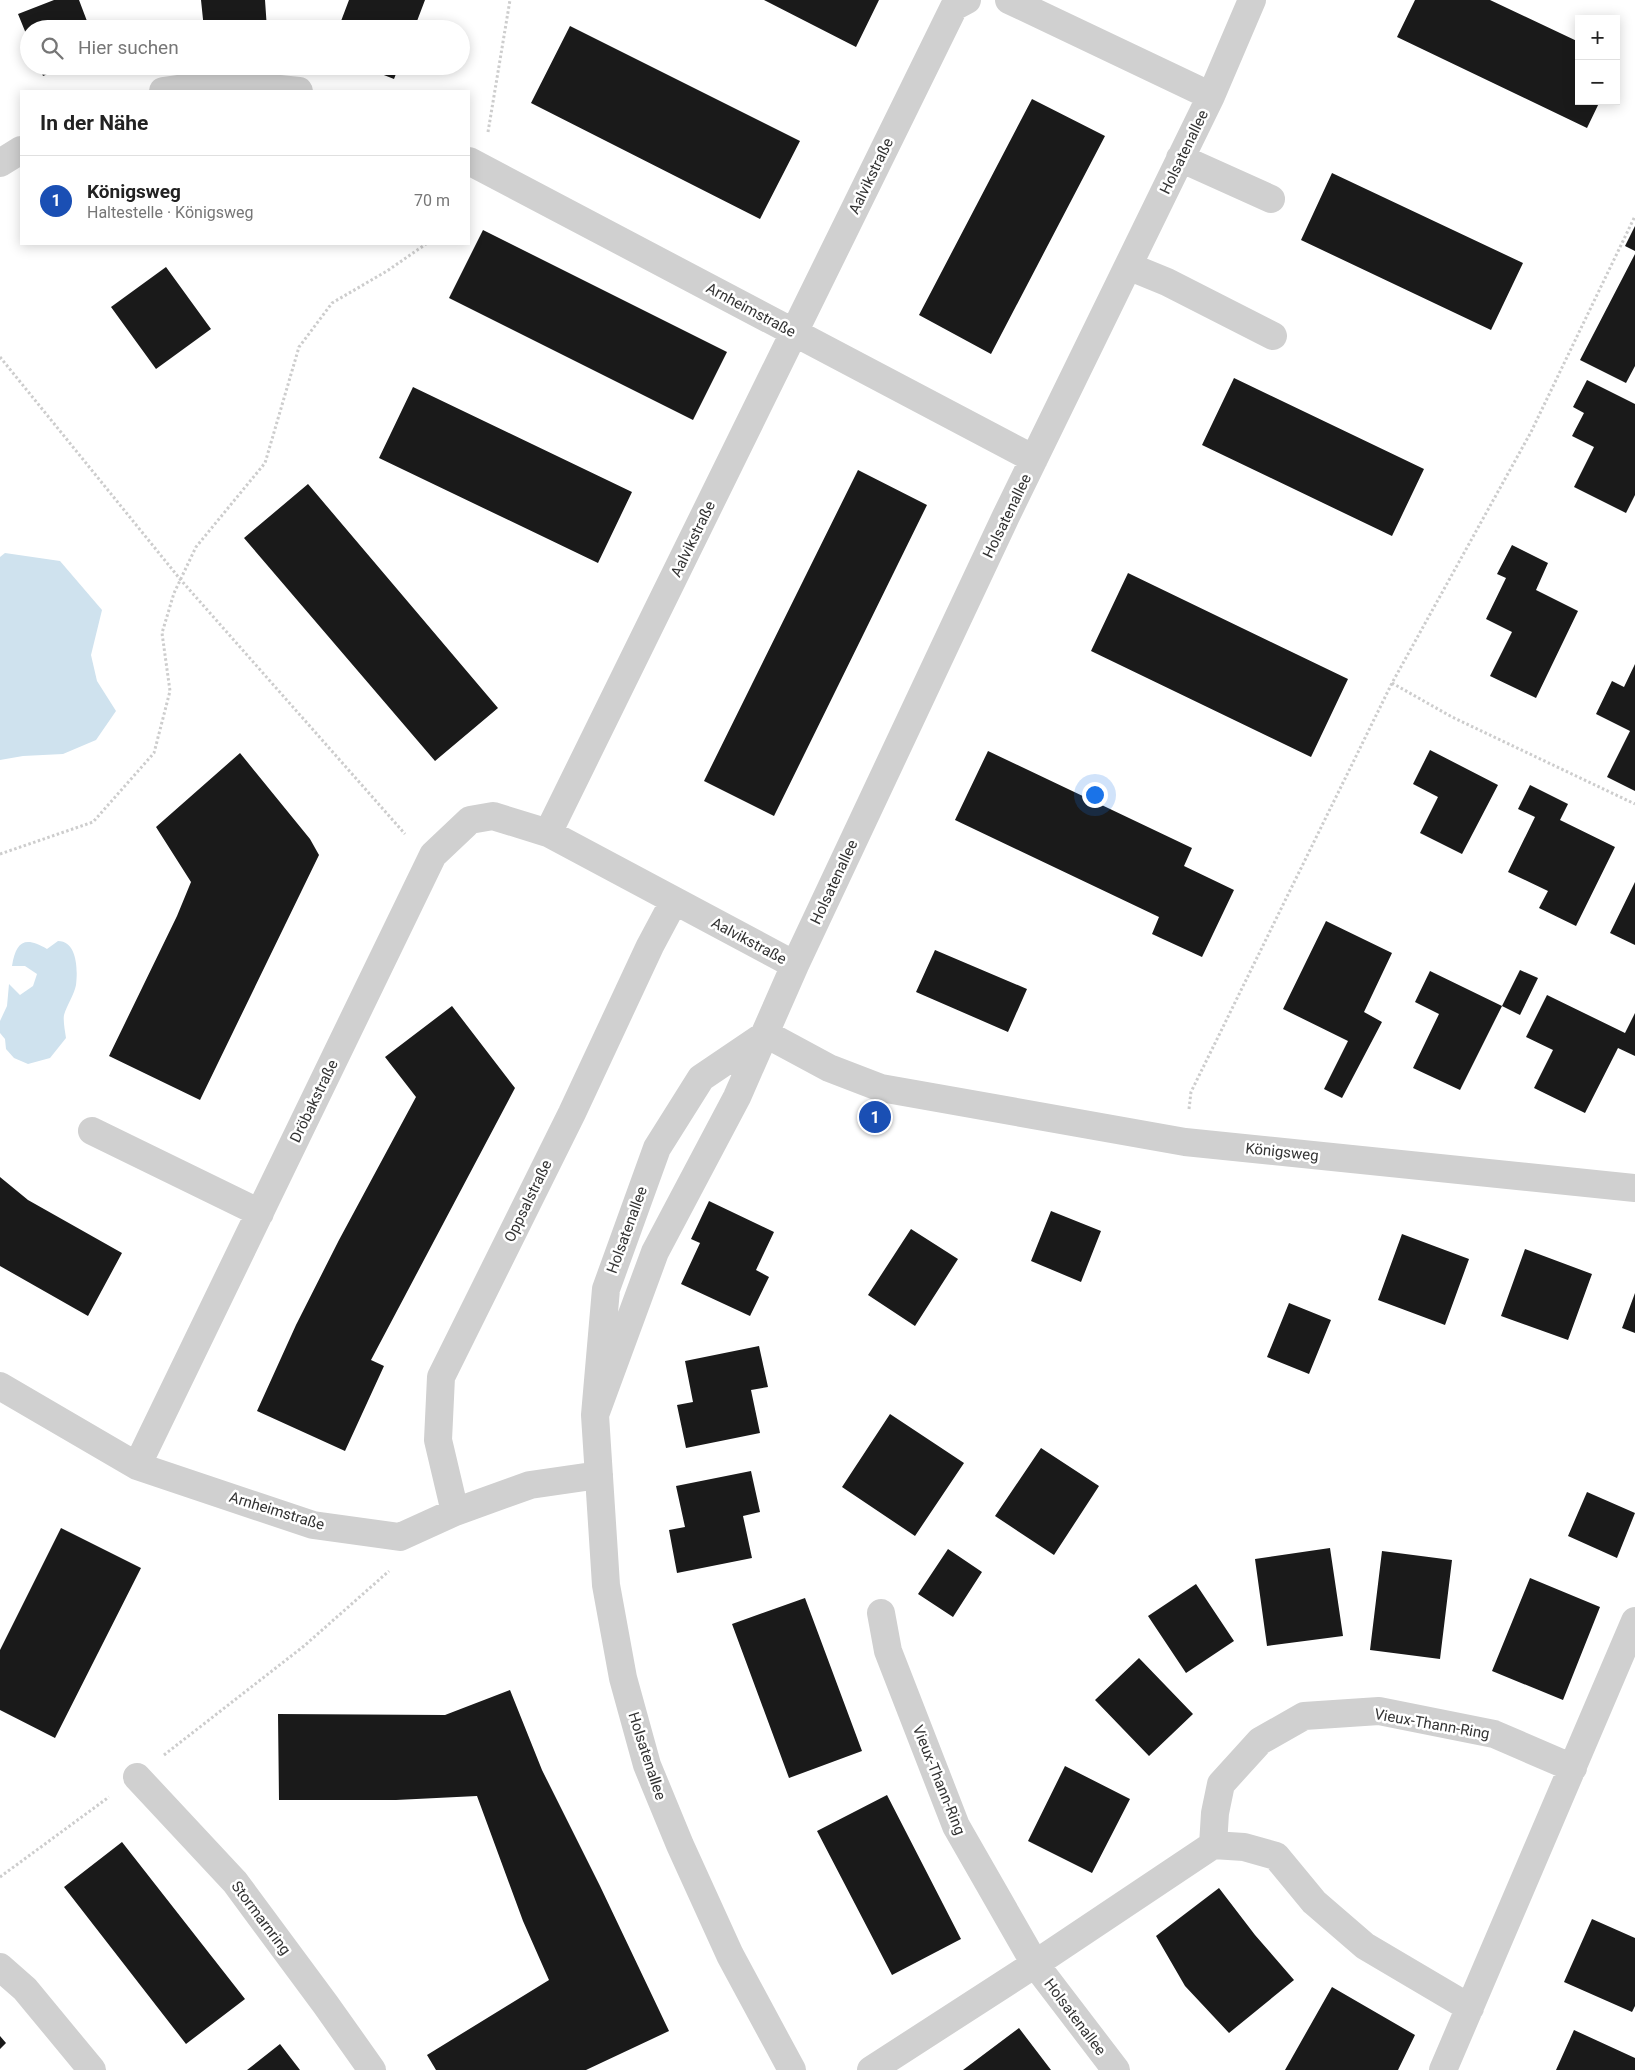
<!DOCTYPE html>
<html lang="de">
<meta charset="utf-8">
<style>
:root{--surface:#fff;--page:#f6f6f6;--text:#222;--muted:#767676;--line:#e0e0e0;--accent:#1a73e8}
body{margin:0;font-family:Roboto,sans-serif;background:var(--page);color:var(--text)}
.controls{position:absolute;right:15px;top:15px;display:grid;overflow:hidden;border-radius:0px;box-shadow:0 2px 12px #0003}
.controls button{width:45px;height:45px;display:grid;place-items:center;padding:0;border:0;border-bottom:1px solid var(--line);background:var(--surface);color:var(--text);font:25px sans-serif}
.you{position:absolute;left:1094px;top:794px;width:18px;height:18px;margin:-12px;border:4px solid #fff;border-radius:50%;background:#1a73e8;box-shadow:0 0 0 8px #1a73e833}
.badge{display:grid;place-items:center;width:32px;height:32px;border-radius:50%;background:var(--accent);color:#fff;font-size:16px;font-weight:700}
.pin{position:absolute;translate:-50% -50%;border:2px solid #fff;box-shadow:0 1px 5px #0006}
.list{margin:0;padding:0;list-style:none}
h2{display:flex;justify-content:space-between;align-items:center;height:65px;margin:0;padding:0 20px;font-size:21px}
h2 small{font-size:16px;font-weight:400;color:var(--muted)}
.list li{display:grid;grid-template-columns:32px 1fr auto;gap:15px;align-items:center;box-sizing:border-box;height:90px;padding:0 20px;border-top:1px solid var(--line)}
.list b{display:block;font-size:19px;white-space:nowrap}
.list p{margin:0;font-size:16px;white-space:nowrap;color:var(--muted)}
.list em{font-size:16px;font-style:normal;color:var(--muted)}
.icon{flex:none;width:28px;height:28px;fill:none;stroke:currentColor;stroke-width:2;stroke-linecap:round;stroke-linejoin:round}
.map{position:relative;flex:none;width:1635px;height:2070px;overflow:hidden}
.search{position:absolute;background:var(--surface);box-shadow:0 2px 12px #0003;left:20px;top:20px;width:450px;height:55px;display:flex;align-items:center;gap:12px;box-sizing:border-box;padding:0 18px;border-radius:28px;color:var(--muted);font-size:19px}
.panel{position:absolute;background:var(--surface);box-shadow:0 2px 12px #0003;left:20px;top:90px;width:450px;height:155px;border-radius:0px}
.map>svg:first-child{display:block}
.water{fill:#cfe2ee}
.building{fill:#1a1a1a}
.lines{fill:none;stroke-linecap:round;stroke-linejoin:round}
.path{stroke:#cdcdcd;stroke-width:3;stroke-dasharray:2.5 2.5;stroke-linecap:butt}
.minor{stroke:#d0d0d0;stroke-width:28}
.labels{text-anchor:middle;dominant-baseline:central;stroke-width:5;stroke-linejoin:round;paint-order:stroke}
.street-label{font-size:15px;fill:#333;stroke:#fff}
</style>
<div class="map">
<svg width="1635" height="2070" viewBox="0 0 1635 2070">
<rect width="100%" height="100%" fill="#fff"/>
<path class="water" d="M5 553 60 561 102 610 91 655 97 681 116 711 96 740 63 754 23 756 0 760V557Z
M58 941C77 941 78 969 76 985 74 995 67 1005 64 1015 63 1021 65 1031 66 1038L50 1058 28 1064 14 1058 6 1049 5 1039 0 1033V1021L7 1006 9 984 20 995 33 986 37 974 25 966H12C16 941 25 936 47 949Z"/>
<path class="building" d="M54 0H79L90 29H29V41L18 14Z
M201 0H265L267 29H204Z
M349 0H425L414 29H338Z
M764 0H879L856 47Z
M1415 0H1490L1579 42V101H1600L1587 128 1397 37Z
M570 26 800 141 760 219 531 103Z
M39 66H67L43 76Z
M361 66H399L394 79Z
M1032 99 1105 136 991 354 919 315Z
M1332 173 1523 263 1491 330 1301 240Z
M1635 226V251L1625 246Z
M483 230 727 352 693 420 449 298Z
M1635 254V366L1626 383 1580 360Z
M166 267 211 329 156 369 111 307Z
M1234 378 1424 469 1392 536 1202 445Z
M1587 380 1635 404V495L1626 513 1574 487 1594 447 1572 436 1584 413 1573 407Z
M413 387 632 492 598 563 379 458Z
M858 470 927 505 774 816 704 781Z
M308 484 498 708 435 761 244 538Z
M1512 545 1548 563 1536 590 1578 611 1536 698 1490 676 1512 632 1486 619 1506 578 1497 574Z
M1128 573 1348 679 1311 757 1091 651Z
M1635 664V791L1607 777 1630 731 1596 714 1612 681 1624 687Z
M1430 750 1498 785 1462 854 1420 833 1438 797 1413 784Z
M988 751 1192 848 1184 866 1234 890 1202 957 1152 934 1159 917 955 820Z
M240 753 310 839 319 855 200 1100 109 1056 177 916 191 882 156 827Z
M1530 785 1568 804 1560 820 1615 847 1576 926 1539 908 1548 891 1508 872 1535 817 1518 809Z
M1635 882V945L1610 933Z
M1326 921 1392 953 1364 1012 1382 1022 1342 1098 1324 1089 1348 1041 1283 1009Z
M935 950 1027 989 1008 1032 916 992Z
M1520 970 1538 978 1520 1015 1502 1006 1460 1090 1413 1068 1439 1014 1415 1002 1430 971 1502 1006Z
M1547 995 1625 1033 1635 1013V1056L1618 1048 1585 1113 1534 1088 1553 1050 1526 1037Z
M452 1006 515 1088 371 1360 384 1366 345 1451 257 1411 296 1325 339 1240 416 1097 385 1057Z
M0 1177 28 1200 122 1253 88 1316 0 1266Z
M709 1201 774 1232 756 1270 769 1277 750 1316 681 1284 700 1243 691 1239Z
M1051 1211 1101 1231 1081 1282 1031 1261Z
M911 1229 958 1259 915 1326 868 1295Z
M1402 1234 1469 1259 1445 1325 1378 1300Z
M1525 1249 1592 1274 1568 1340 1501 1316Z
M1635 1293V1333L1622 1328Z
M1289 1303 1331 1320 1309 1374 1267 1357Z
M759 1346 768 1387 751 1390 760 1433 686 1448 677 1405 693 1402 685 1361Z
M890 1414 964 1463 915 1536 842 1487Z
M1041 1448 1099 1486 1054 1555 995 1516Z
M751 1471 760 1512 743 1516 752 1558 677 1573 669 1530 685 1527 676 1486Z
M1587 1492 1635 1513 1617 1558 1568 1536Z
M61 1528 141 1568 55 1738 0 1710V1650Z
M1330 1548 1343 1636 1267 1646 1255 1559Z
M948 1549 982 1572 953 1617 918 1594Z
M1382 1551 1452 1560 1440 1659 1370 1650Z
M1530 1578 1600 1607 1563 1700 1492 1671Z
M1196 1584 1234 1641 1186 1673 1148 1616Z
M805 1598 862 1751 789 1778 732 1624Z
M1139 1658 1193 1714 1149 1756 1095 1700Z
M510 1690 542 1770 600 1886 669 2031 586 2070H436L427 2055 549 1980 523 1921 477 1796 396 1800H279L278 1714 445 1715Z
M1065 1766 1130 1799 1092 1873 1028 1841Z
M887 1795 961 1939 892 1975 817 1831Z
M122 1842 245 1999 186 2044 64 1887Z
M1219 1888 1255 1935 1294 1980 1229 2033 1185 1986 1156 1936Z
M1592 1919 1635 1938V2006L1632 2012 1564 1982Z
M1332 1987 1415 2035 1398 2070H1285Z
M1019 2028 1051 2070H963Z
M1574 2030 1635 2058V2070H1556Z
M0 2036 6 2043 0 2049Z
M280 2044 300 2070H247Z"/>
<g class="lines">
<path class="path" d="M488 132 510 0
M0 357 180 579 405 834
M1392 683 1452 717 1635 804
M0 854 93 822 154 753 170 691 162 633 174 593 196 547 265 463 299 347 332 303 387 271 426 244
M1189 1109 1191 1092 1392 683 1531 432 1635 216
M164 1755 304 1646 389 1571
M0 1877 109 1797"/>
<path class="minor" d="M1009 0 1211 96
M163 91 220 83 299 91
M1180 158 1271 199
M469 161 1034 459
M0 163 21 150
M1128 266 1167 282 1273 336
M795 965 548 833 954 7 967 0
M766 1034 701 1078 657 1148 606 1289 595 1415 606 1585 623 1678 647 1765 680 1845 730 1955 792 2070
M766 1034 829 1068 881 1088 1185 1142 1635 1188
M92 1131 260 1213
M0 1386 137 1466 313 1525 400 1537 455 1512 530 1485 599 1475
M595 1415 655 1252 737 1097 795 965 1006 516 1211 96 1252 0
M137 1466 433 855 470 820 493 816 548 833
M455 1512 438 1440 441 1377 572 1113 650 946 674 901
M881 1613 888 1651 956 1826 1035 1964 1116 2070
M137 1777 235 1882 326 2005 372 2070
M0 1967 25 1989 92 2070
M1470 2008 1365 1946 1314 1902 1276 1856 1244 1847 1213 1845 1215 1813 1221 1784 1260 1741 1304 1716 1379 1711 1494 1734 1573 1768
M871 2070 1035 1964 1213 1845
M1443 2070 1635 1621"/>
</g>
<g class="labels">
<g class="street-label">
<text transform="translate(1184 152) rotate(-64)">Holsatenallee</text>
<text transform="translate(871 176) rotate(-64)">Aalvikstraße</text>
<text transform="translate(751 310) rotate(28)">Arnheimstraße</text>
<text transform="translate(1007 516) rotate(-64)">Holsatenallee</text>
<text transform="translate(693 539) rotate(-64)">Aalvikstraße</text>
<text transform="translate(834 882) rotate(-65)">Holsatenallee</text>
<text transform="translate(749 941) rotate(28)">Aalvikstraße</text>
<text transform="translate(314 1101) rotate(-64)">Dröbakstraße</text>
<text transform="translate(1282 1152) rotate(6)">Königsweg</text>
<text transform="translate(528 1201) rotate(-64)">Oppsalstraße</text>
<text transform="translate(627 1230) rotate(-70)">Holsatenallee</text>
<text transform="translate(277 1511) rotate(17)">Arnheimstraße</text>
<text transform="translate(1432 1724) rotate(10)">Vieux-Thann-Ring</text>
<text transform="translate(647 1756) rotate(72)">Holsatenallee</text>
<text transform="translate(939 1780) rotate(68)">Vieux-Thann-Ring</text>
<text transform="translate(261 1918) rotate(53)">Stormarnring</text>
<text transform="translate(1075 2017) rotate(53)">Holsatenallee</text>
</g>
</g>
</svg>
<div class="controls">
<button>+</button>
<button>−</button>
</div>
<div class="you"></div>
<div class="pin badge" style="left:875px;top:1117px;background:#1a4fb4">1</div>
<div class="search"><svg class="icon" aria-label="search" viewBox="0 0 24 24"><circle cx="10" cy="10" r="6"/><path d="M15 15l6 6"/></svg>Hier suchen</div>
<section class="panel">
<h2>In der Nähe<small></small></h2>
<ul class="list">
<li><span class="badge" style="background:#1a4fb4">1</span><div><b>Königsweg</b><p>Haltestelle · Königsweg</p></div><em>70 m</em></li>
</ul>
</section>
</div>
